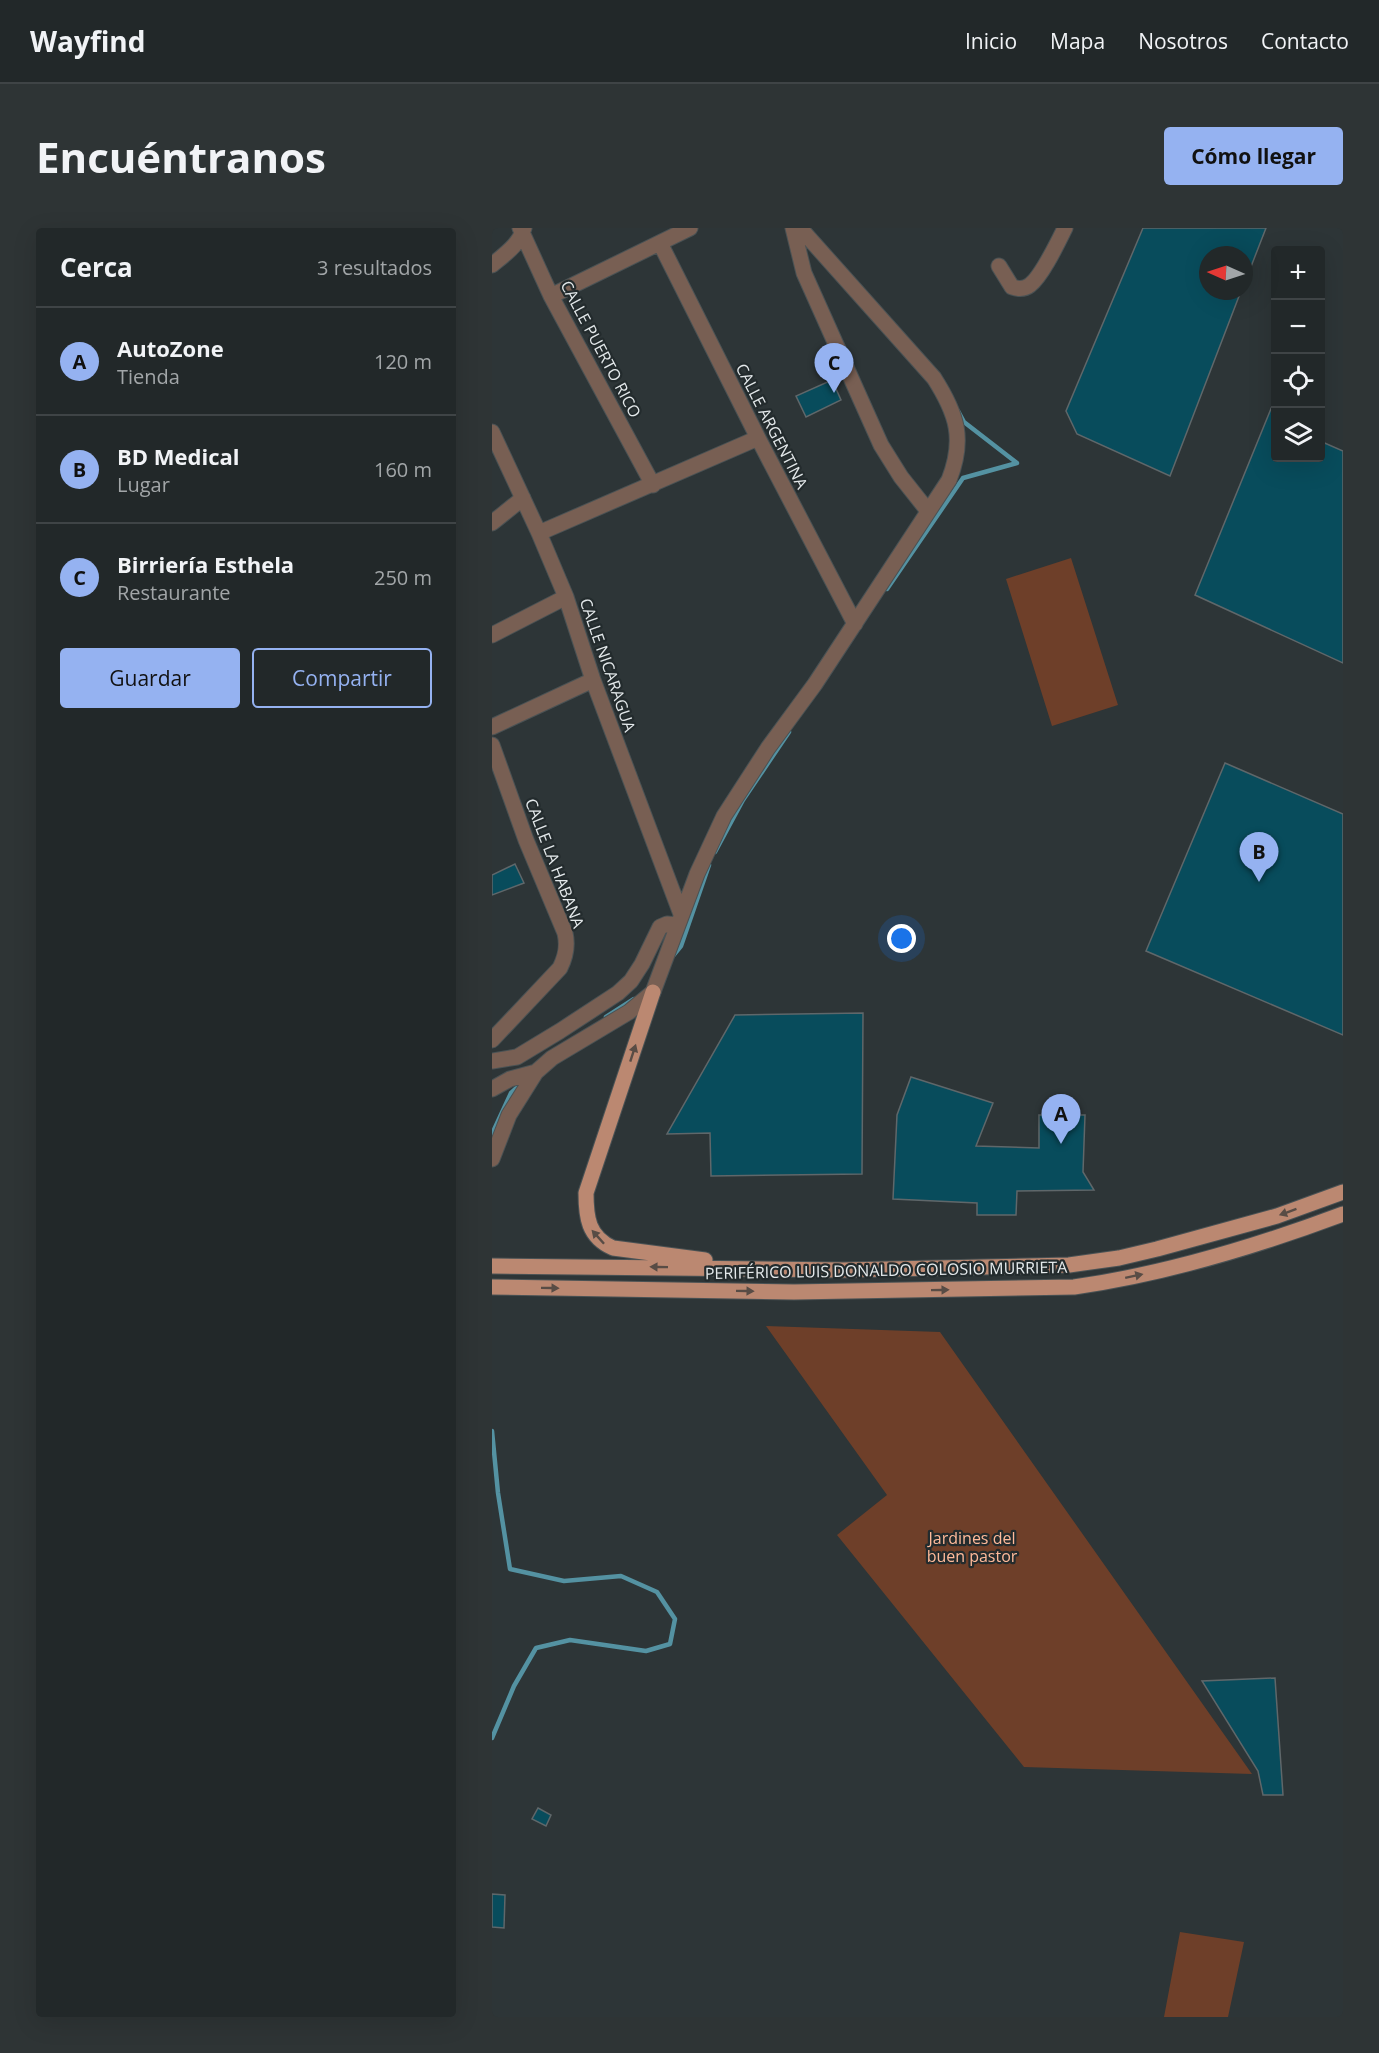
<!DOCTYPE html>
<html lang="es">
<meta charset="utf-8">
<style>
:root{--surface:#222829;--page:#2e3435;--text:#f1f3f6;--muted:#a2a6a8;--line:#3f4446;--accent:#95b2f1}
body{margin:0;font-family:"Open Sans",sans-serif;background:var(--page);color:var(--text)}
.controls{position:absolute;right:18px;top:18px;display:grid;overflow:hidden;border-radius:6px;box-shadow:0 6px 24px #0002}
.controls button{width:54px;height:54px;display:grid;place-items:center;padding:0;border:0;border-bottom:2px solid var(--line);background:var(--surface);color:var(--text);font:30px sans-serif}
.compass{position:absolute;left:707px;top:18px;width:54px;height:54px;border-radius:50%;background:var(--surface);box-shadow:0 6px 24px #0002;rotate:273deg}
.you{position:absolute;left:410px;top:711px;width:21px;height:21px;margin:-15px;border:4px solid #fff;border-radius:50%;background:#1a73e8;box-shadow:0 0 0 9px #1a73e833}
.badge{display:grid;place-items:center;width:39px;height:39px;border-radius:50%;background:var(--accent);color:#111;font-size:20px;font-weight:700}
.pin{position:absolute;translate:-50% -50px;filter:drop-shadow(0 2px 3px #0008)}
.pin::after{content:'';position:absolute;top:32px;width:21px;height:18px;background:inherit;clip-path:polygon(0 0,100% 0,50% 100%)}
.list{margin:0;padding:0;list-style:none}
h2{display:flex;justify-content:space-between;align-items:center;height:78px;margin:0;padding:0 24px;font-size:26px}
h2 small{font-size:20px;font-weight:400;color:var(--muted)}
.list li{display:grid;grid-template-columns:39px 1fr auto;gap:18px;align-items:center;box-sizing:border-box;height:108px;padding:0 24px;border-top:2px solid var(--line)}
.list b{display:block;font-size:22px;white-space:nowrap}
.list p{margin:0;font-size:20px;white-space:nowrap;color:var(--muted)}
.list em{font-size:20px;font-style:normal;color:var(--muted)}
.actions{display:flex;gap:12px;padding:18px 24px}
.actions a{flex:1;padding:14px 0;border:2px solid var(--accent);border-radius:6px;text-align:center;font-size:21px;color:var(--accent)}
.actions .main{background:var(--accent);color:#111}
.icon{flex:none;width:33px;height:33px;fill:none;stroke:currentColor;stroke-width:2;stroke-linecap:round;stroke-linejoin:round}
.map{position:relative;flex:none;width:851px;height:1789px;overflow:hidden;border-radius:6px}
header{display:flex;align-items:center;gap:36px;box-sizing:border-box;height:84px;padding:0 30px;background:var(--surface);border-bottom:2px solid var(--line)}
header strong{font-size:28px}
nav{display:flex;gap:33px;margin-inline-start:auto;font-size:21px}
.intro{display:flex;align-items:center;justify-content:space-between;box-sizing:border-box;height:144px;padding:0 36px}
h1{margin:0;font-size:42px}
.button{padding:15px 27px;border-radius:6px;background:var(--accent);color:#111;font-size:21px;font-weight:700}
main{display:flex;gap:36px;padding:0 36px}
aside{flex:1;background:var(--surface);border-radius:6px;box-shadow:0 6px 24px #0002}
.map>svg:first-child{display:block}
.green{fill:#6e3f29}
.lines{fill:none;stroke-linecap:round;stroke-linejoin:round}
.stream{stroke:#5492a2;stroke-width:4.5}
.building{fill:#084c5c;stroke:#5f676a;stroke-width:1.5}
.minor-casing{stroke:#4a5254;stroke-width:17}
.major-casing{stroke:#4a5254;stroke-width:17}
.minor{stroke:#785f53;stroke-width:15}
.major{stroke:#bb8871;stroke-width:15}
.oneway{fill:#584c45}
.labels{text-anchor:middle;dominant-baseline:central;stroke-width:4.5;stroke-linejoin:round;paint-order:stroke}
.street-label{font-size:16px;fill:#e4e9eb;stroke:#232b2d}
.park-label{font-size:16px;fill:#ffba9a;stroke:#232b2d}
</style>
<header>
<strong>Wayfind</strong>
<nav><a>Inicio</a><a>Mapa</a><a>Nosotros</a><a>Contacto</a></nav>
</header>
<div class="intro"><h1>Encuéntranos</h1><a class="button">Cómo llegar</a></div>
<main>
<aside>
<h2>Cerca<small>3 resultados</small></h2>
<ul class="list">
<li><span class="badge">A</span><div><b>AutoZone</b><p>Tienda</p></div><em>120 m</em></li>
<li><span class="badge">B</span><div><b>BD Medical</b><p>Lugar</p></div><em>160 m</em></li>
<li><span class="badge">C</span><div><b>Birriería Esthela</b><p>Restaurante</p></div><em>250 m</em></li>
</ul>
<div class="actions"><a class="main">Guardar</a><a>Compartir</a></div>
</aside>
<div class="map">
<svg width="851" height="1789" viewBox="0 0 851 1789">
<rect width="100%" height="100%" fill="#2d3537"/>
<path class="green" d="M579 330 626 477 560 498 514 351Z
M274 1098 448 1104 760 1546 532 1539 345 1307 395 1267Z
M688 1704 752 1714 736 1789H672Z"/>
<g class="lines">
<path class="stream" d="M395 361 471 250 525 235 472 194 466 183
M223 624 251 572 297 504
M180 729 189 718 217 637
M114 789 142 771
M0 906 19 865 30 855
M0 1203 6 1265 18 1341 72 1353 129 1348 165 1364 183 1391 178 1416 154 1423 78 1412 44 1420 22 1458 0 1510"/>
</g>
<path class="building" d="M651 0H774L753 54 752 27H716V63H749L678 248 585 206 574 183Z
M340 152 349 172 314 189 304 168Z
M783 171V230H828V213L851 223V435L703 367Z
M733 535 851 586V807L654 723Z
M23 636 32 655 0 667V647Z
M371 785 370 946 219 948 218 905 175 906 243 787Z
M419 849 501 875 484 918 547 920V887H593L591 944 602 962 525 963 524 987H485V975L401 971 405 887Z
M783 1450 791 1567H771L766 1543 710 1453Z
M46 1580 59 1587 54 1598 40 1591Z
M0 1666 13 1667 12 1700 0 1699Z"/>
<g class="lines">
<g class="minor-casing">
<path id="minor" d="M28 0 59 68 161 257
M301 0 312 45 389 217 409 249 436 283
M168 15 266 210 363 396
M0 37C12 27 28 16 32 0
M507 38 520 59C526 61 533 61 538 57 550 48 566 14 573 0
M59 68 198 0
M0 204 47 305 74 369 101 452 189 686
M0 295 31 270
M47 305 266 210
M0 407 74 369
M0 499 101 452
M0 517 34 612 73 705C76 718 74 728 68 740L0 812
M0 833 25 829 68 803 126 765 139 753 150 736 168 699 175 696 185 697
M0 861 18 851 44 844
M0 931 17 887 44 844 60 830 137 784 161 764 205 646 232 588 276 520 323 456 457 252C473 211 465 186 442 150L308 0"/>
</g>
<g class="major-casing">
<path id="major" d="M161 764 94 965C94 989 96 1009 121 1020L213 1032
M0 1038 351 1042 577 1037 627 1030 665 1021 785 988 851 964
M0 1059 302 1064 582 1059C674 1046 763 1019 851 986"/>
</g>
<use href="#minor" class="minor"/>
<use href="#major" class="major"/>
</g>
<defs><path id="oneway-solid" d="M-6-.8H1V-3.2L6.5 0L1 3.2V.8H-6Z" transform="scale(1.5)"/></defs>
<g class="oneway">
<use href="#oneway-solid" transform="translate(141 825) rotate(-72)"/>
<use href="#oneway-solid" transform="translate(796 984) rotate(160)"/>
<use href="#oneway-solid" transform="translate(106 1009) rotate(-132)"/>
<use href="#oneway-solid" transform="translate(167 1039) rotate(-179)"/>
<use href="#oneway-solid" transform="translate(642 1048) rotate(-12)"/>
<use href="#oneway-solid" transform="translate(58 1060) rotate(1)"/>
<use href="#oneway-solid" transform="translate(448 1062) rotate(-1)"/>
<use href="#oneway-solid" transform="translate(253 1063) rotate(1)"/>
</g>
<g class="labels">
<g class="street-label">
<text transform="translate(109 121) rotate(62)">CALLE PUERTO RICO</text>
<text transform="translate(280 198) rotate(63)">CALLE ARGENTINA</text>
<text transform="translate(116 437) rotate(71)">CALLE NICARAGUA</text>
<text transform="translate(63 635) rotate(69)">CALLE LA HABANA</text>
<text transform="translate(394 1042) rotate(-1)">PERIFÉRICO LUIS DONALDO COLOSIO MURRIETA</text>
</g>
<g class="park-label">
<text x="480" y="1310">Jardines del<tspan x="480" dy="18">buen pastor</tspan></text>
</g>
</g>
</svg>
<div class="controls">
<button>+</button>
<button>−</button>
<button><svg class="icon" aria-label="locate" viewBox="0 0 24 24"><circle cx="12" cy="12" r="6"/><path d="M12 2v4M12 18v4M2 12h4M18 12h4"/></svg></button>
<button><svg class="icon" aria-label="layers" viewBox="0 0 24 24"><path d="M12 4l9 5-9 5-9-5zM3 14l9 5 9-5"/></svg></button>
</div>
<svg class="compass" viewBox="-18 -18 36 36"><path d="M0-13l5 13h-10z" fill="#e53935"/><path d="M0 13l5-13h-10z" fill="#a2a6a8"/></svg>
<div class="you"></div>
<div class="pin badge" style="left:569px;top:916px">A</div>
<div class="pin badge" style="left:767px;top:654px">B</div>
<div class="pin badge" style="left:342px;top:165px">C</div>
</div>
</main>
